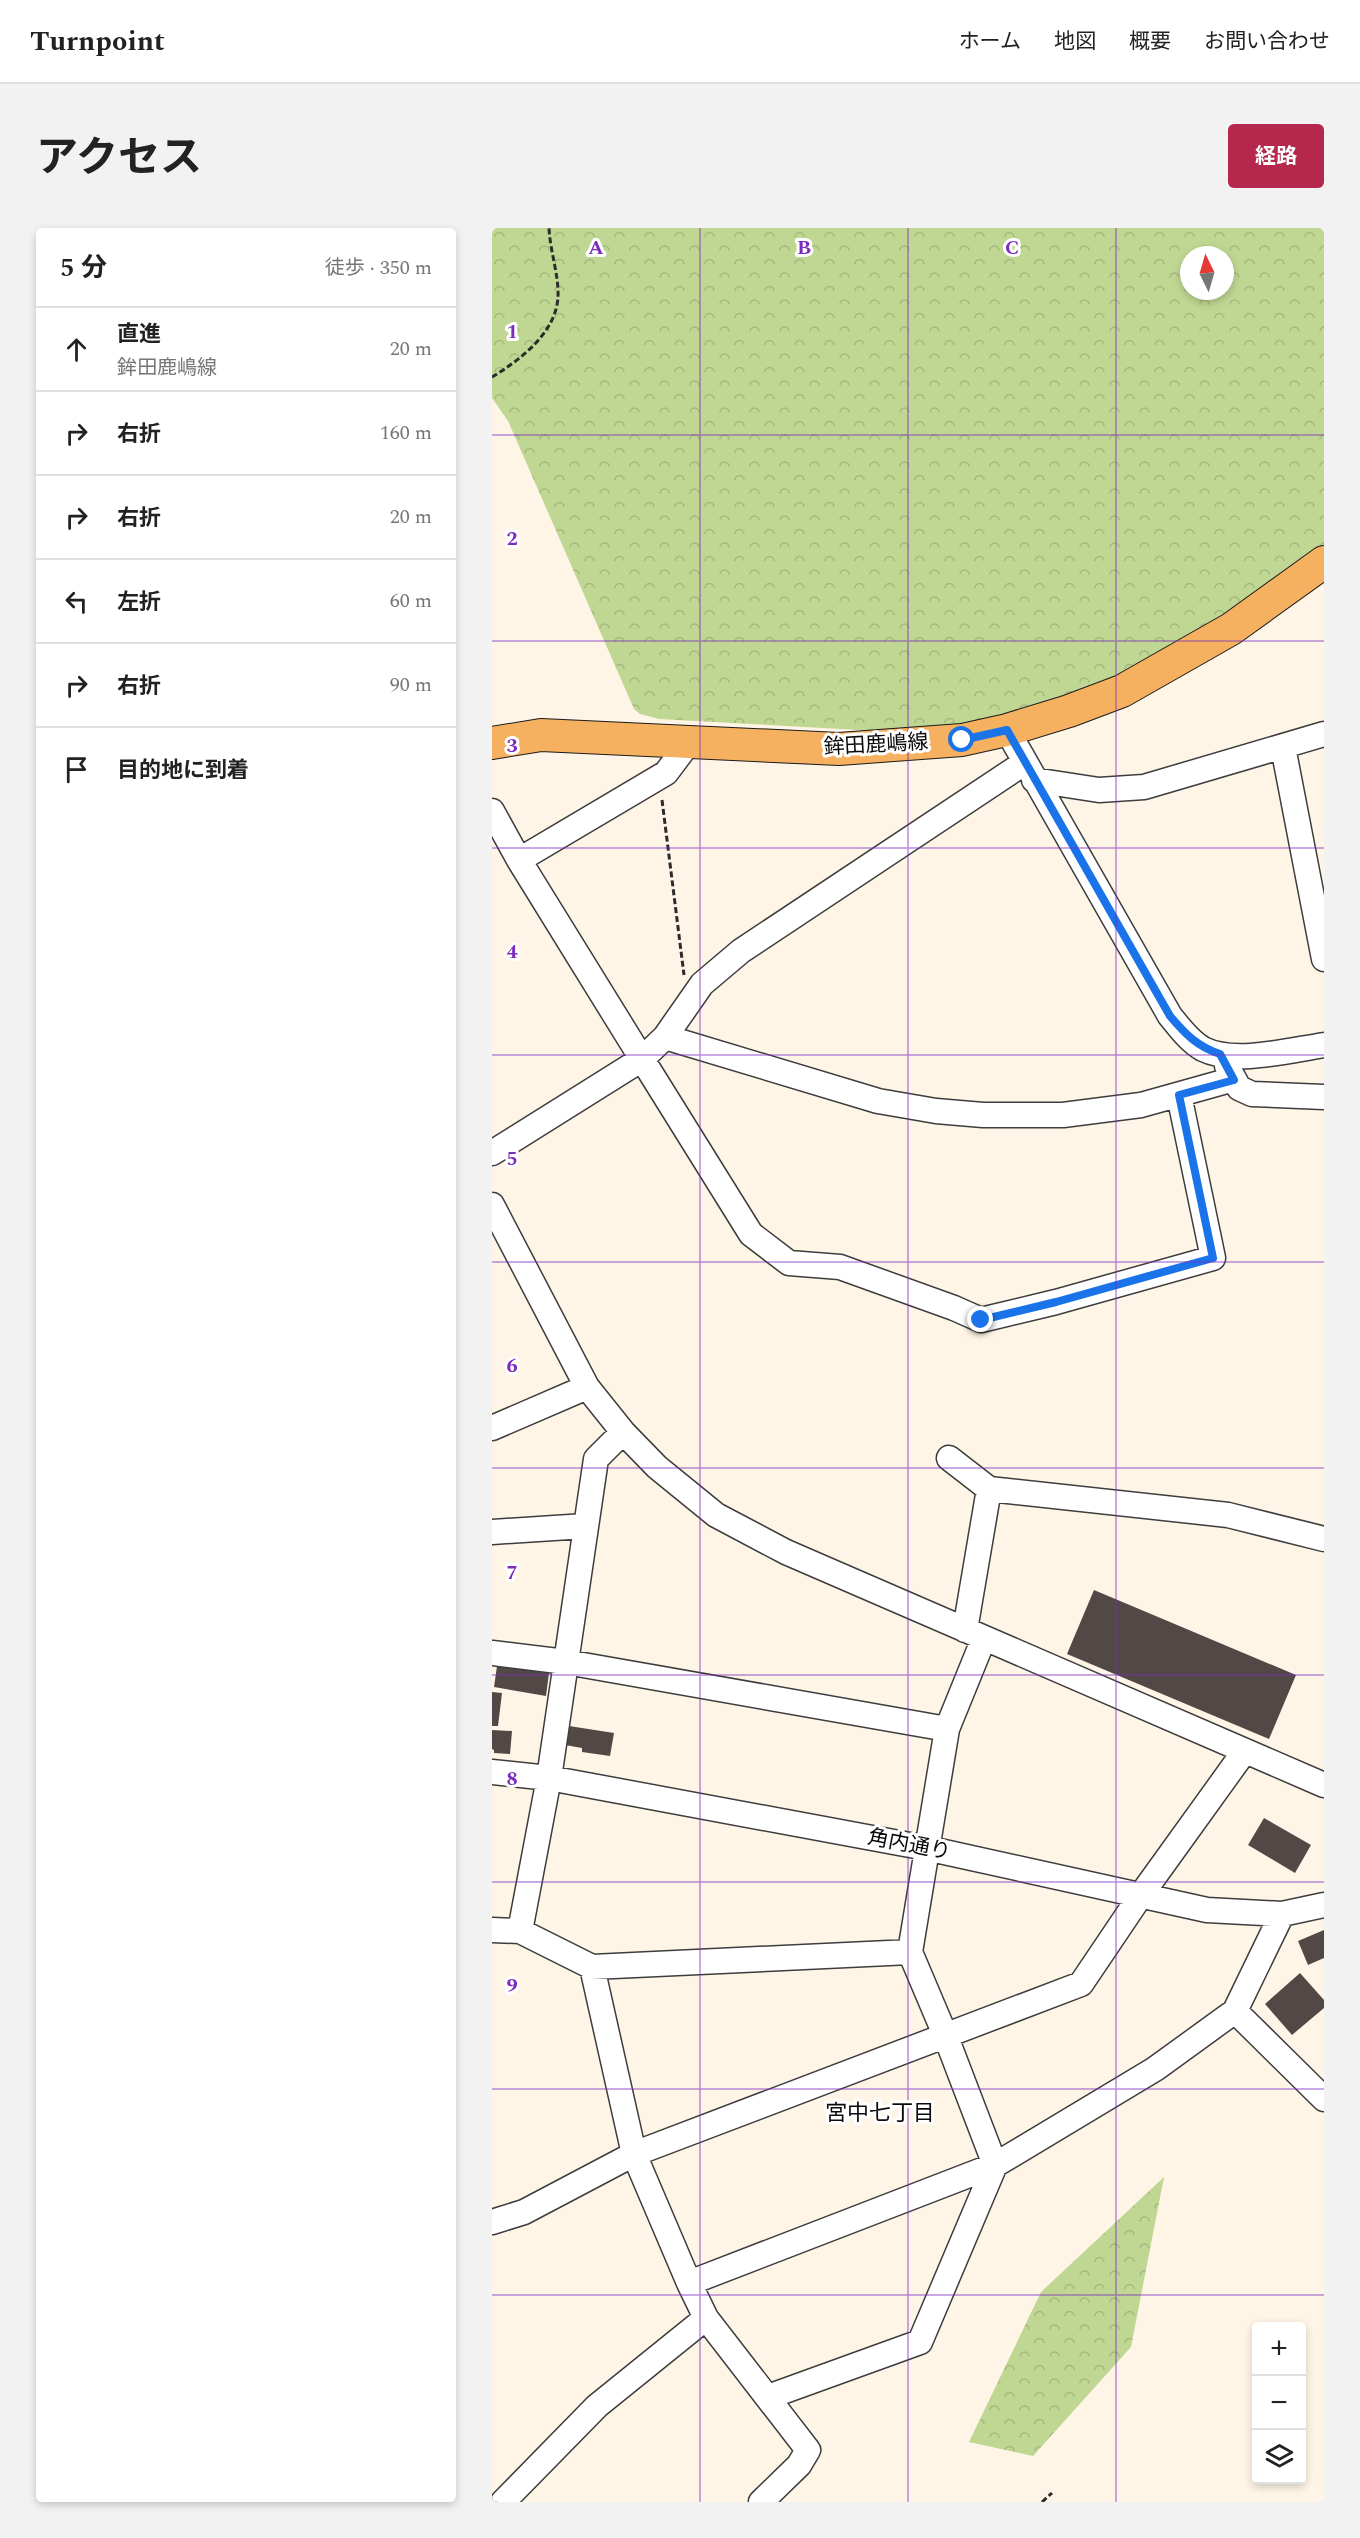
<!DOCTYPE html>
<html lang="ja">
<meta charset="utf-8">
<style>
:root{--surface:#fff;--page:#f2f2f2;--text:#222;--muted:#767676;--line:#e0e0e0;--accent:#b5274c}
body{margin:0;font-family:Spectral,"Noto Sans JP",serif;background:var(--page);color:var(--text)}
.controls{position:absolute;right:18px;bottom:18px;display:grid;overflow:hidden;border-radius:6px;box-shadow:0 3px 9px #0003}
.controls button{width:54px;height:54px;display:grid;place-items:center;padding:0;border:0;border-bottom:2px solid var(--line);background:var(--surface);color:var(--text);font:30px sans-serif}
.compass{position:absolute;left:688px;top:18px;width:54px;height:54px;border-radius:50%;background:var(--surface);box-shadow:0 3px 9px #0003;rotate:355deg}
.stop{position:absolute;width:18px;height:18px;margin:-14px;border:4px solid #1a73e8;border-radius:50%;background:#fff}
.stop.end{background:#1a73e8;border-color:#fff;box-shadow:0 2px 6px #0008}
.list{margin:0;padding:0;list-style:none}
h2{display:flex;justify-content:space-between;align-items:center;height:78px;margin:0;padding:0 24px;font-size:26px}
h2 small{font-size:20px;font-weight:400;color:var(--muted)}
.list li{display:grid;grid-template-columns:39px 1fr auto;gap:18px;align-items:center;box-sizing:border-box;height:84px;padding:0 24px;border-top:2px solid var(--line)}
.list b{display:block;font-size:22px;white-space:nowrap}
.list p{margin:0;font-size:20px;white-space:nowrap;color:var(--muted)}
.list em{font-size:20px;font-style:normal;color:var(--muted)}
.icon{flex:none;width:33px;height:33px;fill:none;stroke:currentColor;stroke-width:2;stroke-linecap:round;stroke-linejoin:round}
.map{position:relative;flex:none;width:832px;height:2274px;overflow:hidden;border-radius:6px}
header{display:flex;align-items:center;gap:36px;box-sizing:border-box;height:84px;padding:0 30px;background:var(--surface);border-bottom:2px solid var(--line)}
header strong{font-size:28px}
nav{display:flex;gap:33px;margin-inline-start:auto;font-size:21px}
.intro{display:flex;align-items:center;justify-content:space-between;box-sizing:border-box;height:144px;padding:0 36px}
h1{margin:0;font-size:42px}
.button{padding:15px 27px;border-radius:6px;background:var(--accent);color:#fff;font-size:21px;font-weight:700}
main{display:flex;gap:36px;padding:0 36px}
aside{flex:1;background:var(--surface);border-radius:6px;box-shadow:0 3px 9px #0003}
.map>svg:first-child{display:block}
.forest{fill:url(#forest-crowns);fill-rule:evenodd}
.building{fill:#524947}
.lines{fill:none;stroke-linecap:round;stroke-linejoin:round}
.minor-casing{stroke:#3d3d3d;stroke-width:27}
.major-casing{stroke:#1b1b1b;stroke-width:34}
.path{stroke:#2c2c2c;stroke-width:3;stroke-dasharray:6 3;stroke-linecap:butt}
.minor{stroke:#fff;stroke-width:24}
.major{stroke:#f5b160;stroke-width:32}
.route{stroke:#1a73e8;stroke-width:8}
.grid{fill:none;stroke:#7b2cbf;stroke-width:1.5;stroke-opacity:0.55}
.labels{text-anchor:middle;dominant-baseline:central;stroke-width:6;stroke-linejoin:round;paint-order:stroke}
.street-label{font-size:21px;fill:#0a0a0a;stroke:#fff}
.neighbourhood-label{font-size:22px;fill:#0a0a0a;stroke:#fff}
.grid-label{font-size:20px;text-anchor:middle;font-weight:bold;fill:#7b2cbf;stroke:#fff;stroke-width:6;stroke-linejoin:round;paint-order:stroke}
</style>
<header>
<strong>Turnpoint</strong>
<nav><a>ホーム</a><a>地図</a><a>概要</a><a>お問い合わせ</a></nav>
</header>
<div class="intro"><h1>アクセス</h1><a class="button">経路</a></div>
<main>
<aside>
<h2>5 分<small>徒歩 · 350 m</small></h2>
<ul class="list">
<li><svg class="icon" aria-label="ahead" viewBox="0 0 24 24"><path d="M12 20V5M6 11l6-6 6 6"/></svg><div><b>直進</b><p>鉾田鹿嶋線</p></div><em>20 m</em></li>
<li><svg class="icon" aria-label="right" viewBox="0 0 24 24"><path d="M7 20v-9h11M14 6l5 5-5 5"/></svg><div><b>右折</b></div><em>160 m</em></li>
<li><svg class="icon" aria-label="right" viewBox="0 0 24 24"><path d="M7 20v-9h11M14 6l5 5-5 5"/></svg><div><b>右折</b></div><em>20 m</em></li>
<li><svg class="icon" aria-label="left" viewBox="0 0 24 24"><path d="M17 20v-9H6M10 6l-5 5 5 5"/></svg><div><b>左折</b></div><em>60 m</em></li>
<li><svg class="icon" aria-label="right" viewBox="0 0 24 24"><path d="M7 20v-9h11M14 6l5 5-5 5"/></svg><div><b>右折</b></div><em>90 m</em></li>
<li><svg class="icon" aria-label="arrive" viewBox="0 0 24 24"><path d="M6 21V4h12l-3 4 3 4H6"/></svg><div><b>目的地に到着</b></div></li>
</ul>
</aside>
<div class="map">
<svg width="832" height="2274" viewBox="0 0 832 2274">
<defs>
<pattern id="forest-crowns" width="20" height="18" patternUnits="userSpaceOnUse" patternTransform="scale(1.5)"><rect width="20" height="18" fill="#c0d793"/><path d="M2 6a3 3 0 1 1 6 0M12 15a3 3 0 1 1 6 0" fill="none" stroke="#a4b77d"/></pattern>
</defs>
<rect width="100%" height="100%" fill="#fff5e7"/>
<path class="forest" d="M0 0H832V320L738 390 624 454 485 495 423 505 167 491 148 486 142 481 16 193 0 170ZM697 27H733V63H697Z
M672 1949 639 2119 541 2228 477 2214 549 2064Z"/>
<path class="building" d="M602 1362 804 1447 777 1511 575 1426Z
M5 1438 57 1445 54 1468 2 1459Z
M0 1464 10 1465 6 1498H0Z
M77 1498 122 1505 118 1528 90 1524V1520L73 1517Z
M0 1502 20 1503 18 1526 2 1525V1522L0 1521Z
M772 1590 819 1617 803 1645 756 1617Z
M832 1702V1730L816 1737 806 1713Z
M808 1745 832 1772V1780L800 1807 773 1776Z"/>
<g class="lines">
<g class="minor-casing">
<path id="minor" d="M515 502 678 788C687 799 698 814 711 821 743 837 798 822 832 817
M791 519 832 731
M542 552 607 562 652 559 832 506
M0 583 27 632 150 831 173 809 210 756 249 723 532 535
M27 632 174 545 198 513
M173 809 386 873 444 883 491 887H571L649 877 742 851
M735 838 747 860 760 866 832 869
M0 925 150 831 259 1006 297 1035 348 1039 462 1080 489 1092 564 1074 721 1030 687 867
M0 977 95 1159 131 1204 165 1239 224 1287 294 1324 832 1557
M0 1200 95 1159
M457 1230 497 1261 736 1287 832 1311
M0 1304 93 1298
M473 1402 497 1261
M0 1425 74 1434 455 1501
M0 1544 57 1550 434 1620 715 1682 790 1686 832 1677
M0 1702 28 1703 100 1739 142 1926 197 2055 214 2090 316 2222 307 2237 269 2274
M28 1703 57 1550 104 1231 131 1204
M100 1739 418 1724
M743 1783 832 1871
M0 1994 32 1984 142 1926 589 1756 649 1667 752 1524
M197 2055 503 1937 663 1841 743 1783 790 1686
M276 2169 428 2114 503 1937 454 1809 418 1724 455 1501 492 1410
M11 2274 105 2178 214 2090"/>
</g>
<g class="major-casing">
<path id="major" d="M0 515 49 507 347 521 470 512 515 502 577 483 630 463 739 401 832 334"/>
</g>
<path class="path" d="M0 149C28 132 64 105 66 69 67 47 58 23 57 0
M170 572 192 747
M550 2274 560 2265"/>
<use href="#minor" class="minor"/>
<use href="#major" class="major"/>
</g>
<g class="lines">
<path class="route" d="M470 512 515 502 678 788C693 806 706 819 728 826L742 852 687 867 721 1030 564 1074 489 1092"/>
</g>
<path class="grid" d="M208 0V2274M416 0V2274M624 0V2274M0 207H832M0 413H832M0 620H832M0 827H832M0 1034H832M0 1240H832M0 1447H832M0 1654H832M0 1861H832M0 2067H832"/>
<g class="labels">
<g class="street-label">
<text transform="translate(384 517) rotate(-3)">鉾田鹿嶋線</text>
<text transform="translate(417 1617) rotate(11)">角内通り</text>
</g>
<g class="neighbourhood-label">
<text x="388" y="1885">宮中七丁目</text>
</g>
</g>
<g class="grid-label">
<text x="104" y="26">A</text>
<text x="312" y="26">B</text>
<text x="520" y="26">C</text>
<text x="20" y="110">1</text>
<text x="20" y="317">2</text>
<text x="20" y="524">3</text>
<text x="20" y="730">4</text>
<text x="20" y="937">5</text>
<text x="20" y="1144">6</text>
<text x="20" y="1351">7</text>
<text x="20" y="1557">8</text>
<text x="20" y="1764">9</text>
</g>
</svg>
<div class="controls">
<button>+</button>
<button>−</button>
<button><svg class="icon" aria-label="layers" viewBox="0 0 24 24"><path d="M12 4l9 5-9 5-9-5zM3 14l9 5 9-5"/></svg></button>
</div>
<svg class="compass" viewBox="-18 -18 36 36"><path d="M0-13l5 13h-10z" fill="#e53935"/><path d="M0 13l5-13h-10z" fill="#767676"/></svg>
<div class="stop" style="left:470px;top:512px"></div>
<div class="stop end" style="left:489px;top:1092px"></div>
</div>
</main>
